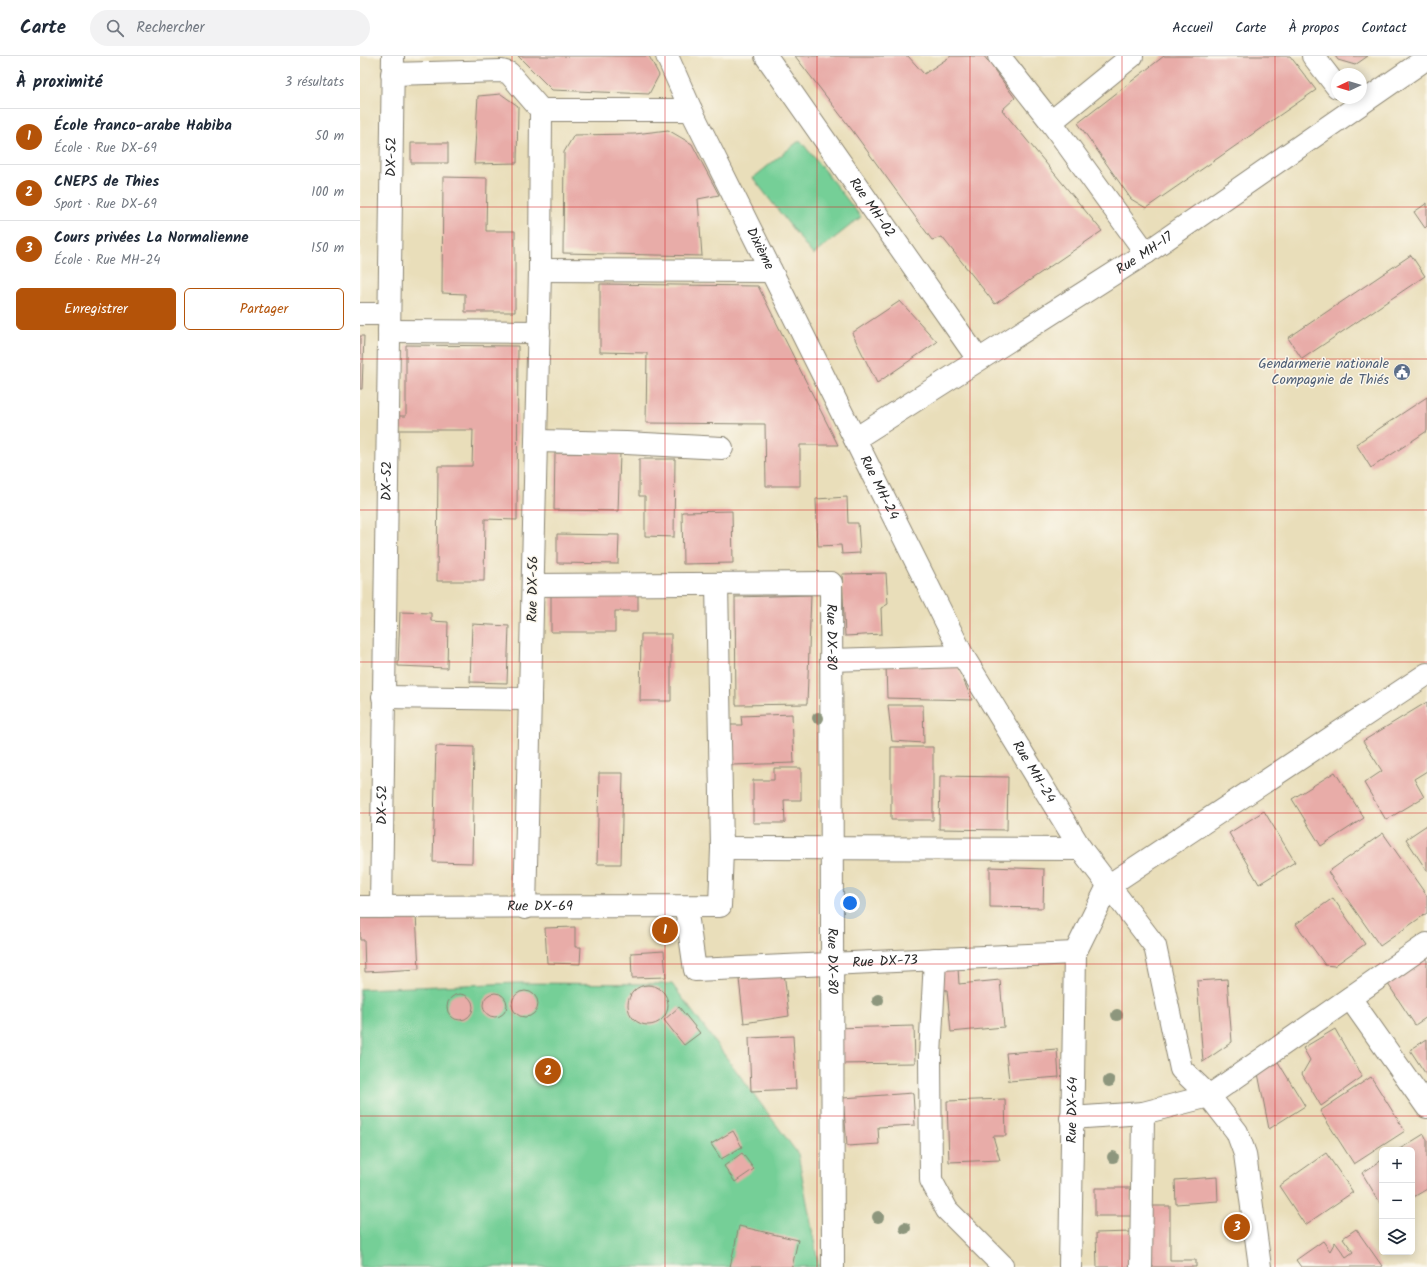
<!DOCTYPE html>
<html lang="fr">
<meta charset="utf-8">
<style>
:root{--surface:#fff;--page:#f2f2f3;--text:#1f2937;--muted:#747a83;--line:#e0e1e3;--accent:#b45309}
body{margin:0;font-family:Kalam,sans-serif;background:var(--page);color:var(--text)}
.controls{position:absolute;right:12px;bottom:12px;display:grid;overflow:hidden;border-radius:6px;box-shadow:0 2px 10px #0003}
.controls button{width:36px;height:36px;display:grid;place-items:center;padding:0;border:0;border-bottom:1px solid var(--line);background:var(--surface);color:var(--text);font:20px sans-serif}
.compass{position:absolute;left:971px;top:12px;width:36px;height:36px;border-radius:50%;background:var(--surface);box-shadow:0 2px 10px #0003;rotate:266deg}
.you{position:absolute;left:490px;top:847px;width:14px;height:14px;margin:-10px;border:3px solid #fff;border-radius:50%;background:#1a73e8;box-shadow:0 0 0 6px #1a73e833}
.badge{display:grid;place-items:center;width:26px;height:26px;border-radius:50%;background:var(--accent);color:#fff;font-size:13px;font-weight:700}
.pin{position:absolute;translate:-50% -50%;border:2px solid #fff;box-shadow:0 1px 4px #0006}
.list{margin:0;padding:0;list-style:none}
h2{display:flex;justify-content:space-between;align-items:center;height:52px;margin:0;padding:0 16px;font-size:17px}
h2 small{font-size:13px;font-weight:400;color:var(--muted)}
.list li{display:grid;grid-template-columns:26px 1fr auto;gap:12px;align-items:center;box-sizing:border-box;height:56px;padding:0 16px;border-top:1px solid var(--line)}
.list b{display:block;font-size:15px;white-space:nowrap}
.list p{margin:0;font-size:13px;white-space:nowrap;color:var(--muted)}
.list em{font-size:13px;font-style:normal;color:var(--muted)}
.actions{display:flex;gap:8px;padding:12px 16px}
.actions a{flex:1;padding:9px 0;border:1px solid var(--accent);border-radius:6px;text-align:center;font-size:14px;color:var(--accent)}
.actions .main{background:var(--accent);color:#fff}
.icon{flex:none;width:22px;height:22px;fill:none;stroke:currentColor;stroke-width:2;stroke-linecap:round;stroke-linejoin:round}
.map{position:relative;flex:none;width:1067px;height:1211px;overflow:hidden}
header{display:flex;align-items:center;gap:24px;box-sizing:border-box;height:56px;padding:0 20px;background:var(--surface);border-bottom:1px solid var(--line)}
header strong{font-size:19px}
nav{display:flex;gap:22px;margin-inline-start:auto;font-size:14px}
.search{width:280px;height:36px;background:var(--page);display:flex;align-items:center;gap:10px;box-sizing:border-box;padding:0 14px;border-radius:22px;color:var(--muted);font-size:15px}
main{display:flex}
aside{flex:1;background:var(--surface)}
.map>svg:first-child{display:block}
.grass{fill:#75cf97;stroke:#507d61}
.building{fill:#e8aca8}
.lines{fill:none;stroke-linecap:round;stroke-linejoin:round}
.minor-casing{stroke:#8a8472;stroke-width:24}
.minor{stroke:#fff;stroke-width:22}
.tree{fill:#8d967d}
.grid{fill:none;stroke:#d62828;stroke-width:1;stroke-opacity:0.55}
.labels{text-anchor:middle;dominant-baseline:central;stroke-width:3;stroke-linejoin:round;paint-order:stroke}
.street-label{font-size:14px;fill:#2b2b2b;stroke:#fbf7ec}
.service-label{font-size:14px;fill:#4e5e75;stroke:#fbf7ec;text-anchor:end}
</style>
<header>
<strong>Carte</strong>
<div class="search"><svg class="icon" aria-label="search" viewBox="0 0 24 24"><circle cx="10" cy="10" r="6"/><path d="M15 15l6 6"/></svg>Rechercher</div>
<nav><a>Accueil</a><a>Carte</a><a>À propos</a><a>Contact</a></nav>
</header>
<main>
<aside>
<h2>À proximité<small>3 résultats</small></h2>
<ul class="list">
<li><span class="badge">1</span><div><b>École franco-arabe Habiba</b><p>École · Rue DX-69</p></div><em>50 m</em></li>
<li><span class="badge">2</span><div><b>CNEPS de Thies</b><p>Sport · Rue DX-69</p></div><em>100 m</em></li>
<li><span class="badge">3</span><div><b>Cours privées La Normalienne</b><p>École · Rue MH-24</p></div><em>150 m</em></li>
</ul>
<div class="actions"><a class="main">Enregistrer</a><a>Partager</a></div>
</aside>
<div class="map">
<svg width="1067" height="1211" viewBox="0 0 1067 1211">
<rect width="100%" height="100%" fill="#fbf7ec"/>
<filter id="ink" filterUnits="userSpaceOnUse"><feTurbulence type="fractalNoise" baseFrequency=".025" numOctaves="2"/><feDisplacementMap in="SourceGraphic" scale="8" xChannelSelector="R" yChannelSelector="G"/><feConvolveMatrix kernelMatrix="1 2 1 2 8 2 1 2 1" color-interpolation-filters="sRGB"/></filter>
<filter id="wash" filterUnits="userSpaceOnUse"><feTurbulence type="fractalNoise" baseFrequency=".012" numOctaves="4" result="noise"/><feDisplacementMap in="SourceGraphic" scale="16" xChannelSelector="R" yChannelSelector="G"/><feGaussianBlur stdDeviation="0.9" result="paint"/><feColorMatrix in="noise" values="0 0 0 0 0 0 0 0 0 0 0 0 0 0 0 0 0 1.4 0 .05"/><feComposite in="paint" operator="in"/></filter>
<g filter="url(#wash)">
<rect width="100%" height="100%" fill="#e9deba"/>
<path class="grass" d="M440 84 501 161 453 199 393 122Z
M158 927 312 928 438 1098 459 1211H0V933Z"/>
<g id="blocks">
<path class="building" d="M158 0H289L299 19 289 38 192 34Z
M435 0H548L564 18 591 0H624L655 42 642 54 742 175 635 248 582 181 572 184 492 74Z
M804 0H930L956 34 786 152 771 143 718 67Z
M975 0H1008L995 9 978 4Z
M141 38 158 50 157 107 114 108 118 40Z
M308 74 332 88 359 139 338 143 342 200 203 197 204 96 214 79 275 78Z
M51 87H88V107H51Z
M83 121 127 122 126 175H155V256H105V238L82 237Z
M1067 147V170L1065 172 1054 156Z
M1051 199 1065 220 942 303 928 282Z
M240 228 398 230 478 389H440V430H406L405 368 286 367 287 297 240 296Z
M540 245 577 286 517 327 492 277Z
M0 280H4L2 333H0Z
M46 289 158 290 157 464 125 463 124 525H77L78 410H112L113 374H36L37 360H46Z
M1067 341V375L1011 412 996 388Z
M195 397 260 398 258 455 194 454Z
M279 403H315L314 481 285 480V440H279Z
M487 441 488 467H498L500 497 482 498 481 489 458 490 456 443Z
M372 455 373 507 323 508 322 456Z
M197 478 259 479 258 508 197 507Z
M526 517 528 548 521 552 522 578 485 580 482 518Z
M191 531H278V555H255V576H191Z
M451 539 447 648 376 649 375 541Z
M40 556 71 557V565L88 566 87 612 38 610Z
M112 568 149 570 147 627 110 626Z
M281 578H311V645H280Z
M597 609 612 644 527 642 526 610Z
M1067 646V715L1054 723 1064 741 1026 764 1004 727 1022 715 1003 685Z
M528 649H563L564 687 532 685Z
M432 658 434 707 372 709 370 669H382L381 660Z
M76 690 114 691 112 807 73 806Z
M531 691H573V764H531Z
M414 712H441V744H424L425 767H393V724H414Z
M975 716 1004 762 961 790 932 743Z
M239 717H263L261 808H237Z
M580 720 648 721 647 774 579 773Z
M904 755 935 806 899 828 869 777Z
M1067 769V815L1046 783Z
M1023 777 1067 840V857L1020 890 968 816Z
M630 811 684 813 683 852 630 851Z
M973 842 1005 888 974 910 965 909 936 868Z
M56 858 59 913 5 916 4 884H0V862Z
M215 871V891H221L220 908 187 907 185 872Z
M304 895 306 921 272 922 271 897Z
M1067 898V961L1055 969 1026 925Z
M598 912 599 928 640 924 644 971 591 976 587 934H580L578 914Z
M424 916 429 960 384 967 379 923Z
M867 923 872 986 843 1006 837 925Z
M268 949a20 20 0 1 1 40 0a20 20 0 1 1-40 0Z
M152 948a13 13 0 1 1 26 0a13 13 0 1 1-26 0Z
M123 949a12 12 0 1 1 24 0a12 12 0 1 1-24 0Z
M87 951a13 13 0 1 1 26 0a13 13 0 1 1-26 0Z
M319 951 340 977 324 989 304 964Z
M554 970 555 1007 475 1008 474 972Z
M975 973 1002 1021 961 1050 942 1018 950 1004 943 992Z
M433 980 436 1033 391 1035 389 982Z
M1067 983V1020L1050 994Z
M697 993 699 1021 649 1025 646 997Z
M915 1001 945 1050 909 1073 897 1012Z
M1011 1021 1045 1075 994 1108 960 1055Z
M553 1037 555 1069 518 1071 519 1088 487 1090 483 1042Z
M645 1043 646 1080H633L640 1104 589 1106 587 1045Z
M373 1075 382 1091 361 1103 351 1088Z
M1064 1078 1067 1084V1133L1052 1142V1094H1038Z
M382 1097 394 1113 375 1126 364 1110Z
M966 1097 993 1136 945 1169 919 1130Z
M1022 1104V1150L1002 1117Z
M857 1121 858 1145 816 1148 815 1124Z
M735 1132H771L772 1160H735Z
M788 1150H810V1204H836V1211H788Z
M379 1170 438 1184 432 1211H370Z
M996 1173 1022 1210 1020 1211H941L936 1204 963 1185 970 1195 975 1186 986 1201 993 1196 983 1182Z
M771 1176 772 1211H737L736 1177Z"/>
</g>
</g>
<g filter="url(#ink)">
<use href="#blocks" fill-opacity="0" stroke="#8a8472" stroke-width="1"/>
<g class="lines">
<g class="minor-casing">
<g id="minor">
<path id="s1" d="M307 0 331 54 603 600 721 793 795 890 821 1013 849 1040 877 1076 885 1098 900 1211"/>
<path id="s2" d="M406 0 618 303"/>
<path d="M639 0 691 66 786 197"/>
<path d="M953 0 977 31"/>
<path d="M32 18 142 15 149 17 181 54 180 214 165 852"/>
<path d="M181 54H331"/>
<path d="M691 66 772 0"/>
<path d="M180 214 411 215"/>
<path d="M0 258H29"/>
<path d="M29 275 179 276"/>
<path id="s3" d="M495 383 786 197 1067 2"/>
<path d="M176 385 266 387 362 392"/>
<path id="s4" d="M173 529 471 527 473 1211"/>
<path d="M471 604 603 600"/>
<path d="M23 641 170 643"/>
<path d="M362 792 721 793"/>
<path id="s5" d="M0 851 360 850 362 792 357 528"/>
<path id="s6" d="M21 851 33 0"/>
<path id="s7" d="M326 851 335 914 715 897"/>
<path d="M575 903 570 1000 571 1124 587 1154 642 1209 641 1211"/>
<path d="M990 942 1067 1051"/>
<path d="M711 1062 783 1057 849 1040 1067 888"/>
<path id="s8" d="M710 1211 715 897 748 830 1067 618"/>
<path d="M781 1211 783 1057"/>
</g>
</g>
<use href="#minor" class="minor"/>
</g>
<g class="tree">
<circle cx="458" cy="662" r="6"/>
<circle cx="518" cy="944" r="6"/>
<circle cx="757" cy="959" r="6"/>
<circle cx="749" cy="1025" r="6"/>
<circle cx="753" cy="1101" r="6"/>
<circle cx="518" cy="1161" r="6"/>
<circle cx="545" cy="1172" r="6"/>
</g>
</g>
<path class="grid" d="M152 0V1211M305 0V1211M457 0V1211M610 0V1211M762 0V1211M915 0V1211M0 151H1067M0 303H1067M0 454H1067M0 606H1067M0 757H1067M0 908H1067M0 1060H1067"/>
<defs>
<g id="civic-disc" transform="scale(0.9)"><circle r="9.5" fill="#5c6f8a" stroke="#fbf7ec"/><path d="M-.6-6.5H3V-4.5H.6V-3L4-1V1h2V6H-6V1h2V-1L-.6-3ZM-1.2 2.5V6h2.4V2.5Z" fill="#fff"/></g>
</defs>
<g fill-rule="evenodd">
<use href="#civic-disc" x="1042" y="316"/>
</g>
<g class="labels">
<g class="street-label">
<text stroke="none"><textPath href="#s6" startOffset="750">DX-52</textPath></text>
<text stroke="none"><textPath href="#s2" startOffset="185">Rue MH-02</textPath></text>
<text stroke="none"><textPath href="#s1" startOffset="214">Dixième</textPath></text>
<text stroke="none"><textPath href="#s3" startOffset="344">Rue MH-17</textPath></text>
<text stroke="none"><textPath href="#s6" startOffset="426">DX-52</textPath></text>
<text stroke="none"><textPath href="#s1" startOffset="481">Rue MH-24</textPath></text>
<text transform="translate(173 533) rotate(-89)">Rue DX-56</text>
<text stroke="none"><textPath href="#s4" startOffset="352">Rue DX-80</textPath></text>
<text stroke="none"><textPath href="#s1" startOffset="805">Rue MH-24</textPath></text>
<text stroke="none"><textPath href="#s6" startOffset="102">DX-52</textPath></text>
<text stroke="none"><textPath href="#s5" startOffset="180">Rue DX-69</textPath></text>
<text stroke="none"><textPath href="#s4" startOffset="676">Rue DX-80</textPath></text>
<text stroke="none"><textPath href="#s7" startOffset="254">Rue DX-73</textPath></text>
<text stroke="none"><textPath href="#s8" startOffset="157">Rue DX-64</textPath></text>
</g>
<g class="service-label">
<text x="1029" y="308">Gendarmerie nationale<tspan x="1029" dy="16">Compagnie de Thiés</tspan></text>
</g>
</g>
</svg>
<div class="controls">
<button>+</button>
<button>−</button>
<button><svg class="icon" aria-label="layers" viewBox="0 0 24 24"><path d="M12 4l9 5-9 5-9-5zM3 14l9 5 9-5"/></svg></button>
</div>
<svg class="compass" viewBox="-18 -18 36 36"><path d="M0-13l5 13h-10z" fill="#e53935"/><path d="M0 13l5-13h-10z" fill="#747a83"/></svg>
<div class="you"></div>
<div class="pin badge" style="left:305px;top:874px">1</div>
<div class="pin badge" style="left:188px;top:1015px">2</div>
<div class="pin badge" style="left:877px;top:1171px">3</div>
</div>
</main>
